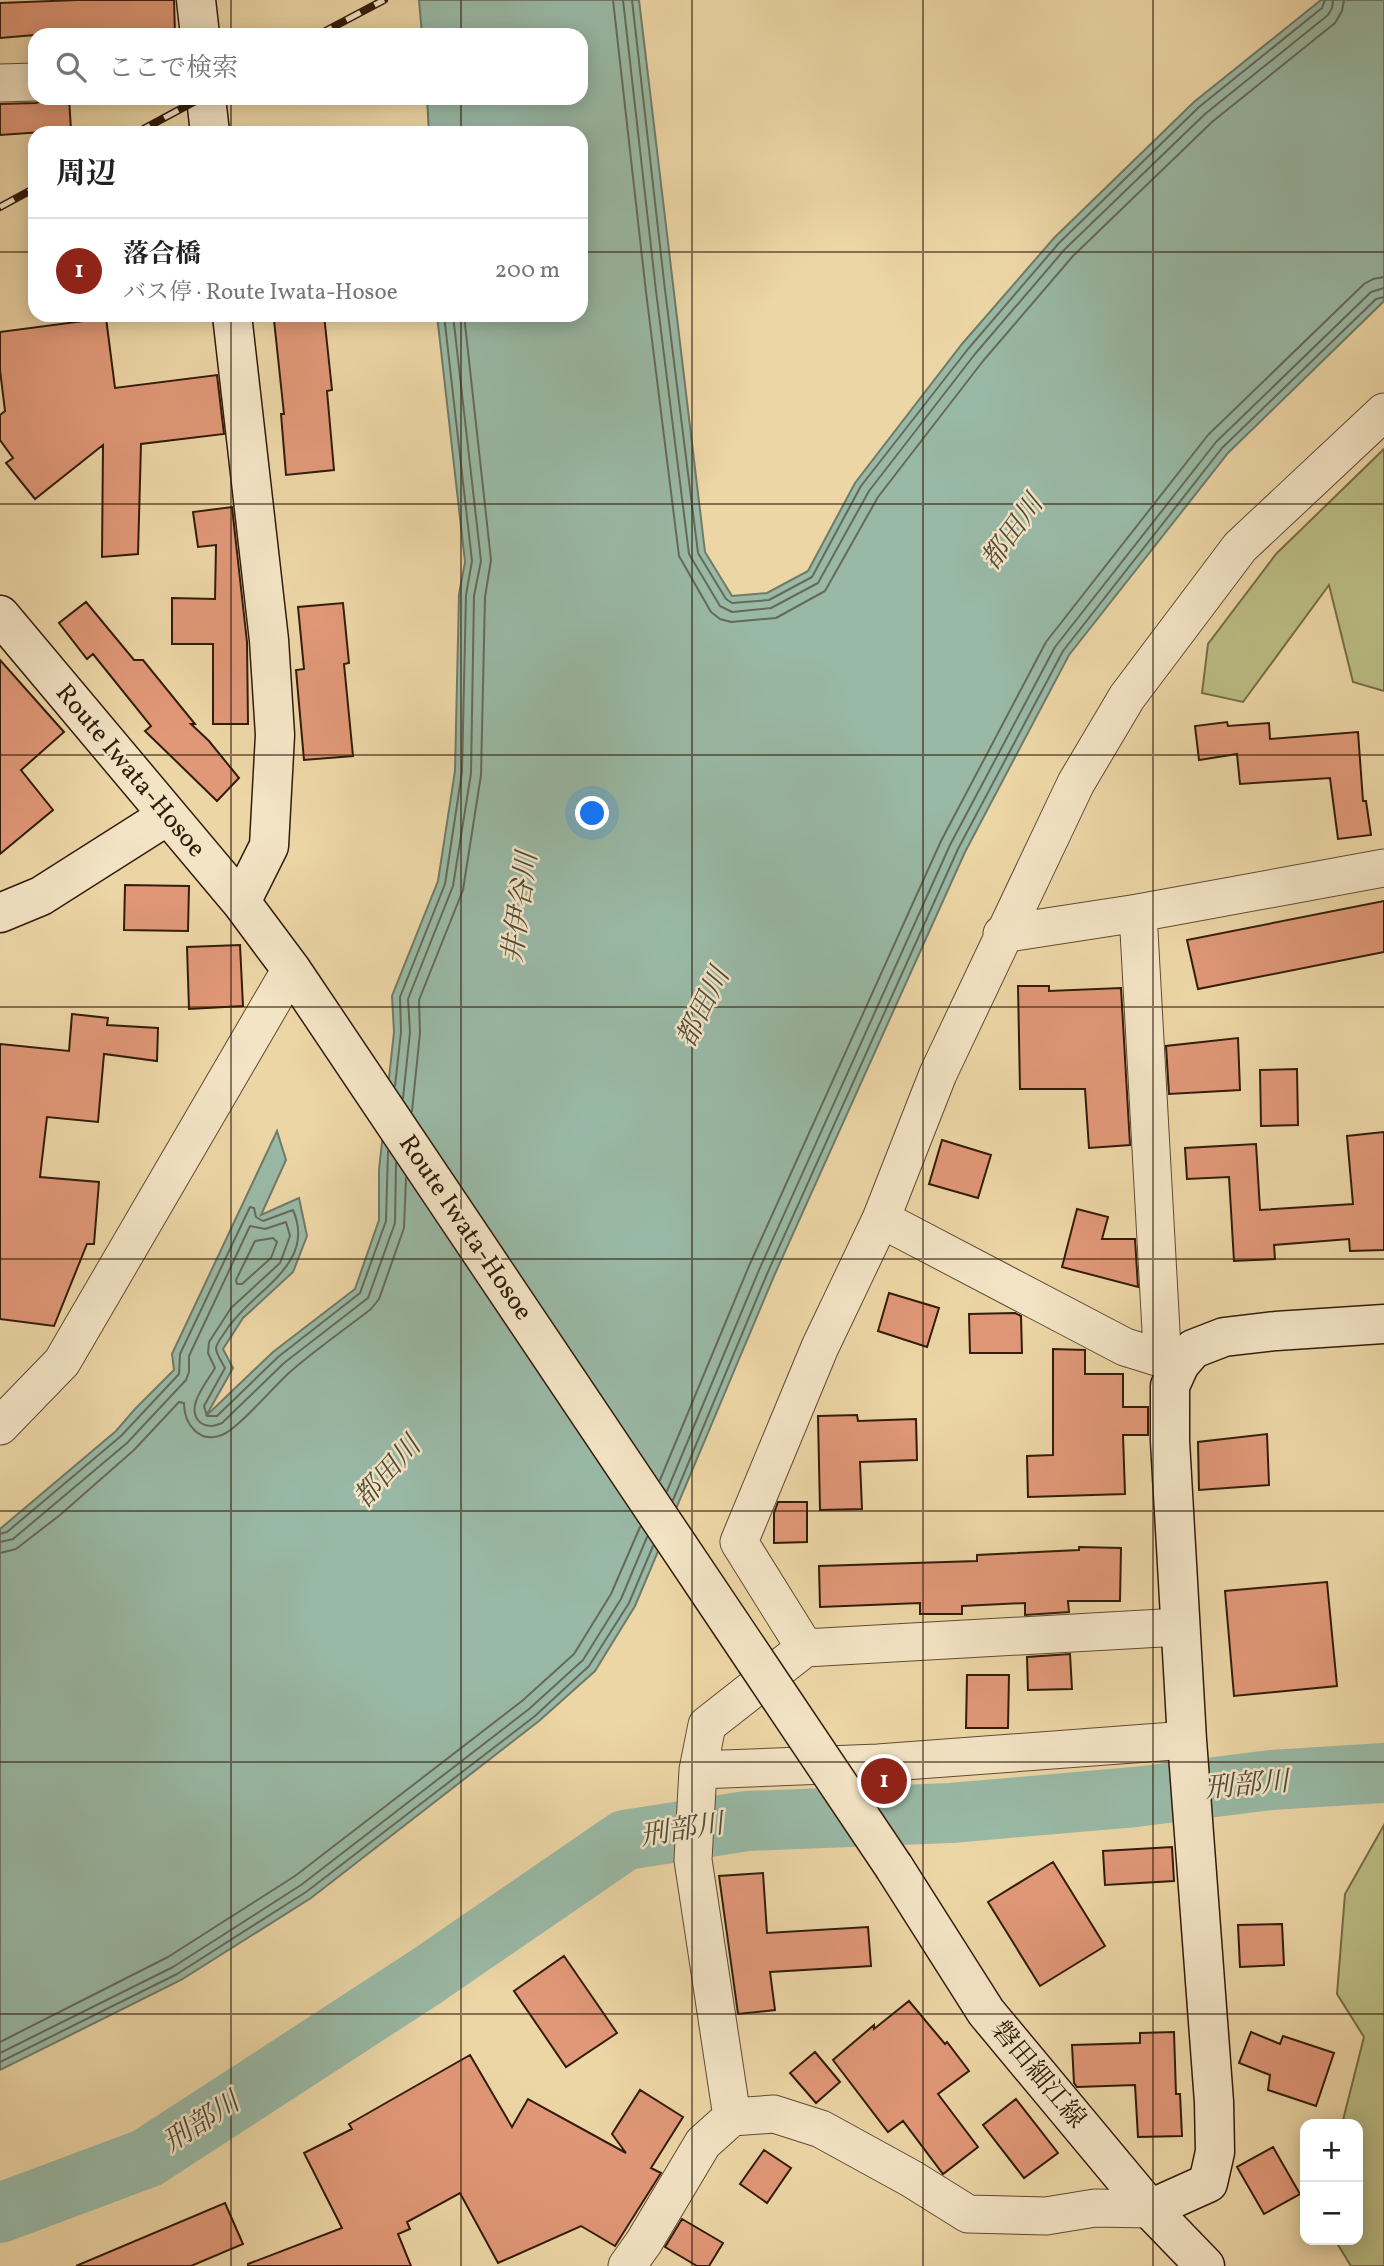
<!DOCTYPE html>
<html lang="ja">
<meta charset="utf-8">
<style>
:root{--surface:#fff;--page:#f2f2f2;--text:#222;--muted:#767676;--line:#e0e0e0;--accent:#8f2418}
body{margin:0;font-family:Vollkorn,"Noto Serif JP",serif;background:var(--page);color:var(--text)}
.controls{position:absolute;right:21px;bottom:21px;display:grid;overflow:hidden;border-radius:14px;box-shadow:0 4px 18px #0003}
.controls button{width:63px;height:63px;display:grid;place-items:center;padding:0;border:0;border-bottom:2px solid var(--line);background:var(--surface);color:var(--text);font:35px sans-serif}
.you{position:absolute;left:593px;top:814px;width:24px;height:24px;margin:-18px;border:5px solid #fff;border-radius:50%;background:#1a73e8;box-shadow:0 0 0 10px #1a73e833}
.badge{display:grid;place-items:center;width:46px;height:46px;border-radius:50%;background:var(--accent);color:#fff;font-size:23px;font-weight:700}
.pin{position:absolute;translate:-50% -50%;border:4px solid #fff;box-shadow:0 2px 7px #0006}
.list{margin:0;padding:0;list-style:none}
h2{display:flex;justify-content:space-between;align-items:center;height:91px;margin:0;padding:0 28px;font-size:30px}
h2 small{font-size:23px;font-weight:400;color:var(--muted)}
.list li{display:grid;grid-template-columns:46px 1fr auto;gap:21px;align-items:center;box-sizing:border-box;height:105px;padding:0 28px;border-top:2px solid var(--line)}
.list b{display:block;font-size:26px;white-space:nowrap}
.list p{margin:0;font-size:23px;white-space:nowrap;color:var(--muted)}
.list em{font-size:23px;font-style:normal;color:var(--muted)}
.icon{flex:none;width:38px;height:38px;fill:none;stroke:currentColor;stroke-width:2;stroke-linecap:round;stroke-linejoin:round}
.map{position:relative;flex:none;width:1384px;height:2266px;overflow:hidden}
.search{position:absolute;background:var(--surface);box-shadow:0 4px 18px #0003;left:28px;top:28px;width:560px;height:77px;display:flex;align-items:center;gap:18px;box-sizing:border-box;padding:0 24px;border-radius:21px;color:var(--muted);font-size:26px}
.panel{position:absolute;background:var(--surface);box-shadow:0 4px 18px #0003;left:28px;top:126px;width:560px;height:196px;border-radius:21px}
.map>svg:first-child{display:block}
.green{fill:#bbbd84;stroke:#766c48;stroke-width:2}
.water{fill:#99b9a6;stroke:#707a68;stroke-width:2}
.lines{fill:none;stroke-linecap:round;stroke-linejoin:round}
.shore{stroke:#666a58;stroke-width:2}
.river{stroke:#99b9a6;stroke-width:60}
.building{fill:#e19878;stroke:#321c0b;stroke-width:2}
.street-casing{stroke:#614a32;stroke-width:39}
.secondary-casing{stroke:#321c0b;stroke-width:41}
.street{stroke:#f3e4c5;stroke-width:37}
.secondary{stroke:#f3e4c5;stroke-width:38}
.rail-casing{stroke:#321c0b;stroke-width:8}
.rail{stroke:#f3e4c5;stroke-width:5;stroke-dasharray:16;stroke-linecap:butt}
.secondary-bridge-casing{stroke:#321c0b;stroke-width:41;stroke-linecap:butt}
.secondary-bridge{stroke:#f3e4c5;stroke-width:38}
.grid{fill:none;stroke:#321c0b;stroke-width:2;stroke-opacity:0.55}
.labels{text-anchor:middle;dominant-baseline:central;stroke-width:5;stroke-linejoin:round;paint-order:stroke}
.street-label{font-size:26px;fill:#321c0b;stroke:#f3e4c5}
.water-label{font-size:28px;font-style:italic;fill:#514b3a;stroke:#f3e4c5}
</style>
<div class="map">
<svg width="1384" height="2266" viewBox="0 0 1384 2266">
<rect width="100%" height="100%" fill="#edd6a6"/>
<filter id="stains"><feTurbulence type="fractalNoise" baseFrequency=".00286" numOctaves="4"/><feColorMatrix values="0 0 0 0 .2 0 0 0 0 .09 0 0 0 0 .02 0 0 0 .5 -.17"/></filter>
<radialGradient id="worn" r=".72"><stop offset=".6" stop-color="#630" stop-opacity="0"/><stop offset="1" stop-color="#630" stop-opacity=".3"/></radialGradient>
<path class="green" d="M1384 449V691L1353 682 1329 585 1243 702 1202 693 1208 644 1276 554Z
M1384 1825V2266H1351L1335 2240H1358V2124H1342L1364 2037 1337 1994 1345 1894Z"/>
<path class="water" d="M419 0H639L705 552 732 596 767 593 808 571 855 483 962 344 1054 238 1194 102 1321 0H1384V301L1228 453 1069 655 965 852 774 1276 635 1606 595 1671 539 1721 311 1898 181 1980 0 2070V1529L116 1431 135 1409 174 1370 172 1354 277 1131 286 1160 261 1215 299 1198 307 1236 293 1272 243 1318 223 1349 233 1368 206 1416 273 1352 355 1289 379 1220V1170L394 1032 392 996 438 881 455 771 459 594 465 562 437 315H581V133H429L427 98H581V35H422Z"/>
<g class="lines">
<path class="shore" d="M613 0 646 292 679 556 711 612 720 619 731 622 776 618 825 591 878 497 983 361 1073 256 1212 122 1335 23 1342 11 1344 0
M623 0 656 291 689 554 720 606 732 612 771 608 818 583 869 491 975 354 1065 249 1205 114 1328 15 1332 8 1333 0
M632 0 665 290 698 553 726 599 732 603 769 600 812 577 861 486 968 349 1059 243 1199 107 1322 8 1325 0
M395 1086 401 1032 400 997 445 884 462 772 466 595 472 561 444 315
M403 1098 410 1032 408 999 453 886 471 773 474 596 481 561 453 315
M412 1111 420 1033 419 1000 463 890 481 775 485 597 491 560 464 315
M273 1238 277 1242 271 1258 242 1284H237L236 1280 255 1241Z
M660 1480 749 1266 941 841 1046 642 1208 435 1364 284 1373 279 1384 277
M667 1491 759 1270 950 845 1055 647 1216 442 1371 292 1384 288
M673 1500 767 1274 958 849 1063 651 1222 448 1376 299 1384 297
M0 1534 7 1532 121 1436 179 1374 180 1354 250 1207 254 1208 256 1217 263 1221 293 1210C317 1265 253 1290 227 1329 224 1334 217 1342 216 1348 216 1354 222 1362 225 1368L204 1406 207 1416H217L278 1357 360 1293 386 1221 388 1151
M0 1542 13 1539 127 1443 186 1380 189 1372V1356L250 1226 265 1229 286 1222 290 1236 280 1263 231 1308 209 1342 208 1353 215 1368C207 1382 183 1409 201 1423 208 1428 215 1426 222 1423L284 1363 368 1298 395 1223 396 1163
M0 1553 16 1549 60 1515 134 1450 179 1402 184 1403C184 1424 199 1444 222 1435 239 1428 274 1386 290 1372 315 1350 344 1330 371 1309L379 1299 404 1228 406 1178
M0 2042 168 1957 295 1876 522 1701 574 1654 611 1594 640 1527
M0 2053 173 1967 301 1885 529 1709 583 1660 621 1599 647 1537
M0 2062 177 1974 306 1892 535 1716 589 1666 629 1603 653 1546"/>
<path class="river" d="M0 2213 147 2158 424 1978 625 1840 747 1821 951 1813 1135 1797 1271 1780 1384 1773"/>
</g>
<path class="building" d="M77 0H174L175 35H35L0 38V3Z
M48 98H69L71 130 0 135V104L36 103Z
M324 315 332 390 327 391 334 470 286 475 281 414H284L274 320Z
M106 318 115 388 217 375 224 434 141 444 138 554 102 557 103 445 35 499 6 463 13 458 0 440V415L5 411 0 370V332Z
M232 507 247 642 248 724H213V644H172V598L215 599 216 545 198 547 193 512Z
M86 602 134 660H143L195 724H191L209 741 239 778 217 801 145 731 151 726 93 654 87 659 59 623Z
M343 603 349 663 344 664 353 756 304 760 296 670 304 669 298 607Z
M0 660 64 732 21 770 53 810 0 854Z
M1227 722 1228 726 1269 723 1270 739 1358 732 1363 801H1366L1371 835 1338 839 1330 778 1240 784 1237 754 1199 760 1195 726Z
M125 885 189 886 188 931 124 930Z
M1384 901V952L1198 989 1187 940Z
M240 945 243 1006 189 1009 187 947Z
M1018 986H1049V991L1121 988 1130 1145 1089 1148 1085 1089H1020Z
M72 1014 108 1018 107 1025 158 1028 157 1061 104 1054 98 1122 47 1117 40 1177 99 1182 94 1244H87L54 1326 0 1319V1044L69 1051Z
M1238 1038 1240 1090 1169 1094 1166 1046Z
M1297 1069 1298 1125 1261 1126 1260 1070Z
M1384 1132V1250L1350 1251 1349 1239 1274 1245 1275 1259 1234 1261 1229 1177 1187 1179 1185 1148 1256 1144 1260 1210 1353 1204 1347 1136Z
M942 1140 991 1155 978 1198 929 1184Z
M1077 1209 1108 1217 1102 1239H1135L1138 1287 1062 1267Z
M889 1293 939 1308 927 1347 878 1331Z
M1015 1313 1021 1316 1022 1353H970L969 1314Z
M1053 1349 1085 1350V1374H1123V1407H1148V1435H1123L1125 1494 1028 1497 1027 1456 1053 1455Z
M857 1415 858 1421 916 1419 917 1460 860 1462 862 1509 820 1510 818 1416Z
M1267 1434 1269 1485 1199 1490 1198 1442Z
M778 1502H807V1542L774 1543V1513Z
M1079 1547 1121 1548 1120 1601H1068L1069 1612 1025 1615V1603L962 1606V1614H920V1603L820 1607 819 1566 977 1561V1555L1079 1550Z
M1327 1582 1337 1686 1234 1696 1225 1591Z
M1070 1654 1072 1689 1028 1690 1027 1657Z
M967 1675H1009L1008 1728H966Z
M1172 1847 1174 1881 1105 1885 1103 1851Z
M1053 1862 1105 1946 1040 1986 988 1902Z
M763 1873 767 1933 868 1927 871 1966 770 1972 775 2010 738 2014 719 1876Z
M1282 1924 1284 1965 1240 1967 1238 1925Z
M564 1956 617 2033 566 2067 514 1991Z
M909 2001 945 2044 947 2042 969 2071 938 2094 978 2147 943 2174 903 2121 888 2132 833 2060 874 2025V2029Z
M1174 2032 1176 2094H1180L1182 2136 1138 2137 1135 2085 1077 2087 1074 2083 1072 2045 1140 2043V2033Z
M1251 2032 1280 2044 1283 2036 1334 2053 1316 2106 1268 2090 1270 2075 1239 2063Z
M815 2052 840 2082 816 2103 790 2073Z
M470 2055 512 2127 528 2099 626 2153 612 2134 640 2090 683 2117 651 2168 661 2173 615 2246 581 2226 498 2263 460 2193 407 2222 410 2229 398 2234 411 2266H248V2264L342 2228 304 2153 352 2129 349 2124Z
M1016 2099 1058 2153 1024 2178 983 2125Z
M1273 2147 1300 2194 1264 2214 1237 2167Z
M764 2150 791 2168 767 2203 740 2184Z
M225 2203 243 2244 191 2266H76Z
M682 2219 723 2243 709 2266H697L665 2247Z"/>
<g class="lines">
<g class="street-casing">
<path id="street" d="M0 83 35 82
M1002 934 1138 913
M881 1219 1125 1347 1180 1364
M1180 1364 1162 1349 1138 913 1384 868
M0 1426 62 1362 291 969
M805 1648 1180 1627
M698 1770 878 1763 1187 1740
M732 2117 693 1860 698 1770 707 1725 805 1648 739 1542 820 1347 881 1219 938 1074 1076 783 1127 697 1240 547 1384 412
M627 2266 644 2242 703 2143 732 2117 774 2114 821 2129 912 2179 968 2214 1046 2216 1095 2208 1150 2209"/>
</g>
<g class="secondary-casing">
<path id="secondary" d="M196 0 200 35
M206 98 210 133
M232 315 269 640 275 735 269 846 241 902
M0 615 241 902 291 969 755 1660
M0 913 41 896 167 816
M894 1867 986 2012 1150 2209 1205 2266
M1150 2209 1208 2183 1215 2152 1214 2102 1187 1740 1170 1441V1386L1180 1364 1193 1349 1224 1337 1276 1331 1384 1324"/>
</g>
<use href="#street" class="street"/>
<use href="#secondary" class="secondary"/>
<g class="rail-casing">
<path id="rail" d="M318 35 384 0
M136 133 201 98
M0 207 35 188"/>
</g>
<use href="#rail" class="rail"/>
<g class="secondary-bridge-casing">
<path id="secondary-bridge" d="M755 1660 894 1867"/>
</g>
<use href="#secondary-bridge" class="secondary-bridge"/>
</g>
<path class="grid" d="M231 0V35M461 0V35M692 0V2266M923 0V2266M1153 0V2266M231 98V133M461 98V133M0 252H35M581 252H1384M231 315V2266M461 315V2266M0 504H1384M0 755H1384M0 1007H1384M0 1259H1384M0 1511H1384M0 1762H1384M0 2014H1384"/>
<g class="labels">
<g class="street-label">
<text transform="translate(130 771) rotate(50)">Route Iwata-Hosoe</text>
<text transform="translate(465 1228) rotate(56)">Route Iwata-Hosoe</text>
<text transform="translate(1038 2075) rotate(50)">磐田細江線</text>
</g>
<g class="water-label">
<text transform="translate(1013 533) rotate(-54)">都田川</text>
<text transform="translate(521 908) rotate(-82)">井伊谷川</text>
<text transform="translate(704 1008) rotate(-64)">都田川</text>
<text transform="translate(388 1473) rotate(-48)">都田川</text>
<text transform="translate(1247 1786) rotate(-5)">刑部川</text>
<text transform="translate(682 1831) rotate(-9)">刑部川</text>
<text transform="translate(202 2123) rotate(-33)">刑部川</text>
</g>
</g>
<rect width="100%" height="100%" filter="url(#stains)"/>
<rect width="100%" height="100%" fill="url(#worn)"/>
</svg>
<div class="controls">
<button>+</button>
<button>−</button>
</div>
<div class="you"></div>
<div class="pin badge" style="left:884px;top:1781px">1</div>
<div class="search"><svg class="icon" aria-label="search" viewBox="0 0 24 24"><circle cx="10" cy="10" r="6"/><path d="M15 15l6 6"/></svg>ここで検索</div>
<section class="panel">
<h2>周辺<small></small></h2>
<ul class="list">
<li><span class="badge">1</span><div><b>落合橋</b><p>バス停 · Route Iwata-Hosoe</p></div><em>200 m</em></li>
</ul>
</section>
</div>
